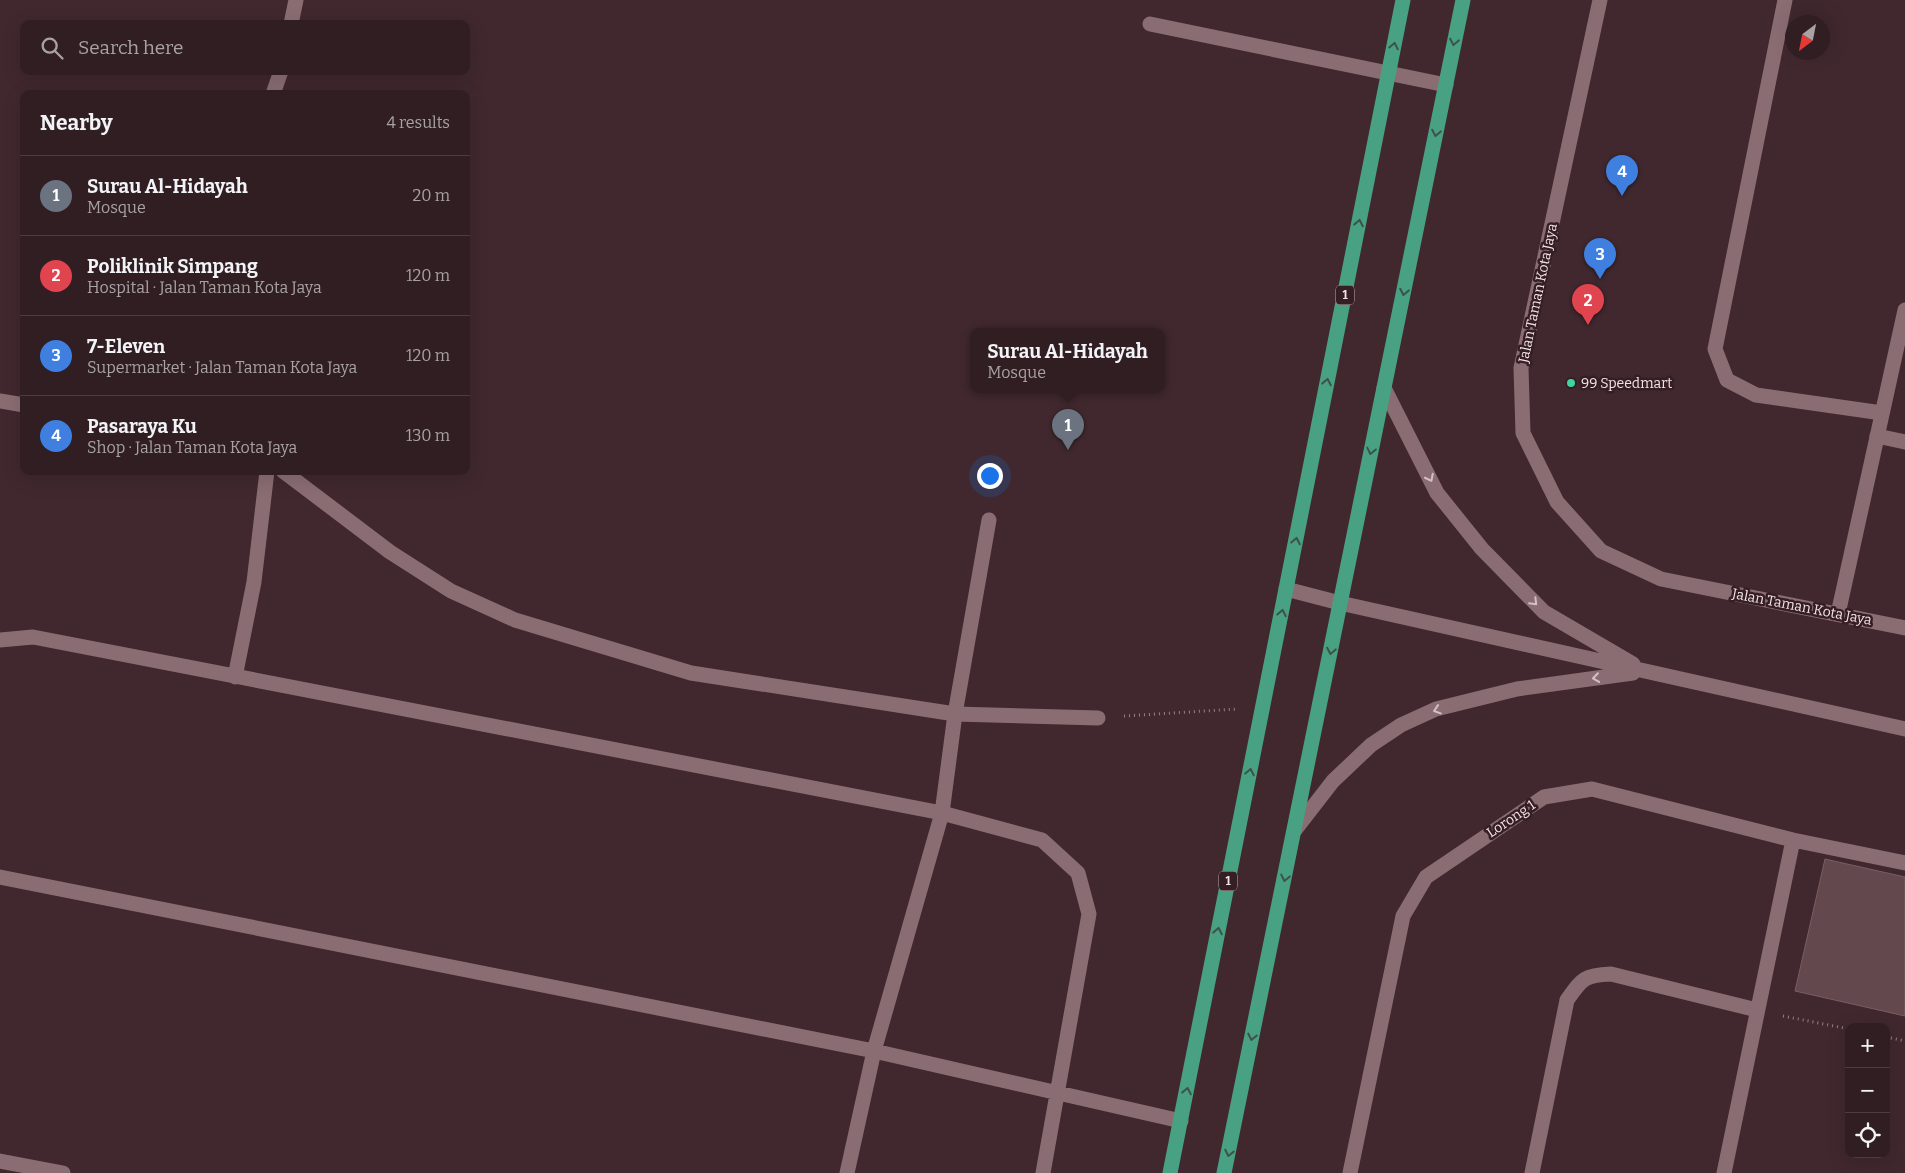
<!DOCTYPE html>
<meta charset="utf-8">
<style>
:root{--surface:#301e22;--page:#3c2b2f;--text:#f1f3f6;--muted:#a8a2a5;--line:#4b3c40;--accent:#3ed4a3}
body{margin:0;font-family:Bitter,serif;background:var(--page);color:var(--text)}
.controls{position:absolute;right:15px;bottom:15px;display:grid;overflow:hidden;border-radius:10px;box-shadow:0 5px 20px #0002}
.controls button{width:45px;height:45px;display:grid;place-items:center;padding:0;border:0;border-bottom:1px solid var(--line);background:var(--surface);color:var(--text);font:25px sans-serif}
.compass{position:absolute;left:1785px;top:15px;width:45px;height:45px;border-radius:50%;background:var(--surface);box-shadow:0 5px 20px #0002;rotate:212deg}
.you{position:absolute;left:989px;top:475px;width:18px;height:18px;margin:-12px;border:4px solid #fff;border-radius:50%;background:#1a73e8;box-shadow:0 0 0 8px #1a73e833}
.badge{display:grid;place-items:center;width:32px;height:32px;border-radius:50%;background:var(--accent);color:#fff;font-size:16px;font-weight:700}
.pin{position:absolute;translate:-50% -41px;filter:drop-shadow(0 1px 2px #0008)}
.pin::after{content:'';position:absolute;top:26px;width:18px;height:15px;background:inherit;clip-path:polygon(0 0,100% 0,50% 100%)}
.popup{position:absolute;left:970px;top:328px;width:195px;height:65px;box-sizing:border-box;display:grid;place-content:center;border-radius:10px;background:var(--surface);filter:drop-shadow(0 1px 4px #0005);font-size:16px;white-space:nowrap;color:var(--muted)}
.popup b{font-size:19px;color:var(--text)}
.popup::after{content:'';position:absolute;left:50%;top:100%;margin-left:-10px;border:10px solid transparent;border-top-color:var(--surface)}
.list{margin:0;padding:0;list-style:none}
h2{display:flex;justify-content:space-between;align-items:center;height:65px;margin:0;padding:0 20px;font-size:21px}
h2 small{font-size:16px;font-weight:400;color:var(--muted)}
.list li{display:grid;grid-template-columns:32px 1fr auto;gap:15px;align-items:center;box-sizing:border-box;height:80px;padding:0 20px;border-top:1px solid var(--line)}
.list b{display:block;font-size:19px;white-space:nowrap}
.list p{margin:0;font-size:16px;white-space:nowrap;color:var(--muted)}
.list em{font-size:16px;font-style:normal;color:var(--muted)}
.icon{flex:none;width:28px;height:28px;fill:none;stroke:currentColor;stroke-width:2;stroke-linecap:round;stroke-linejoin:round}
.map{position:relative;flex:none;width:1905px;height:1173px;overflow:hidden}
.search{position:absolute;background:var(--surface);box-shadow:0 5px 20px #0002;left:20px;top:20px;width:450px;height:55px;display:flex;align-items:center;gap:12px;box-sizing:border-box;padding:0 18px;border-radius:10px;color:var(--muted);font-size:19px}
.panel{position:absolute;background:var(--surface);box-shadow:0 5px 20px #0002;left:20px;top:90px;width:450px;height:385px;border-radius:10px}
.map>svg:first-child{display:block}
.building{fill:#63484e;stroke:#7a5e64}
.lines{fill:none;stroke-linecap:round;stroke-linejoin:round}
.path{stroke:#958085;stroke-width:3;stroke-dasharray:1 4;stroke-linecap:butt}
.service{stroke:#8a6d73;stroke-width:15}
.minor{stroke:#8a6d73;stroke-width:15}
.trunk{stroke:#48a182;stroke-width:15}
.oneway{stroke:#3d524a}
.oneway2{stroke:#d4c0c4}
.poi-dot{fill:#3ed4a3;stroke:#351e24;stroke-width:2}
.labels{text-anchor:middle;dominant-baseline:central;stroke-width:5;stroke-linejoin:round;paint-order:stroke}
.shield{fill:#351e24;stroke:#baa8ac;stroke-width:1}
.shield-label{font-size:12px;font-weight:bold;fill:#f3e3e6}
.street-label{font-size:14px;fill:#f3e3e6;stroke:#351e24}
.poi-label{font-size:14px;fill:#f3e3e6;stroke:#351e24;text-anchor:start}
</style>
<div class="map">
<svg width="1905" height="1173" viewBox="0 0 1905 1173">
<rect width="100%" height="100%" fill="#40282e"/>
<path class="building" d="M1825 859 1905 877V1016L1795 991Z"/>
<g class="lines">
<path class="path" d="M1124 716 1237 709
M1783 1016 1849 1029
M1886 1037 1905 1041"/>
<path class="service" d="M1785 0 1715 349 1727 380 1756 395 1882 413
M1150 24 1446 85
M1877 436 1905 442
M955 714 989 520
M1532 1173 1567 1000C1582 979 1584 975 1611 974L1757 1010"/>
<path class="minor" d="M1600 0 1521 368 1523 433 1557 502 1601 551 1661 579 1905 628
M291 24 296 0
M273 94 281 71
M1384 388 1437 493 1482 549 1544 612 1633 664
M0 401 24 405
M283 471 390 552 451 591 515 620 691 673 955 714 1098 718
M1286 589 1340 603 1905 729
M1838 614 1905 310
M0 640 33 637 942 813 1042 840 1078 873 1089 914 1043 1173
M235 677 254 582 267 471
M1295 830 1333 781 1371 745 1401 725 1436 709 1517 689 1633 673
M0 877 874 1051 1181 1121
M0 1161 63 1173
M847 1173 874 1051 942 813 955 714
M1350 1173 1403 916 1426 877 1544 797 1592 789 1793 840 1905 863
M1724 1173 1793 840"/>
<path class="trunk" d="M1170 1173 1403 0
M1224 1173 1463 0"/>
</g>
<defs><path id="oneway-chevron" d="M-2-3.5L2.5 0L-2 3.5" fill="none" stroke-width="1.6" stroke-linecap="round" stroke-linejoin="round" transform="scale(1.25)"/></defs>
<g class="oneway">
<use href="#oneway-chevron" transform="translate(1454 42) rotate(101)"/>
<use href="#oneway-chevron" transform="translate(1394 46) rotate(-79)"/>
<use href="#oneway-chevron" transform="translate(1436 133) rotate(101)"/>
<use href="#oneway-chevron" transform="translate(1359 223) rotate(-79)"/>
<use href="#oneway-chevron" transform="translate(1404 292) rotate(101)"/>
<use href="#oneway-chevron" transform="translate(1327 382) rotate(-79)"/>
<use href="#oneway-chevron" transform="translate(1371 451) rotate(102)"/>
<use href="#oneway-chevron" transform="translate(1296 541) rotate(-79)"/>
<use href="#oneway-chevron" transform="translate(1282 613) rotate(-79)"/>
<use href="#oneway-chevron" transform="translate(1331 651) rotate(101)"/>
<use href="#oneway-chevron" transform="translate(1250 772) rotate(-79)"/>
<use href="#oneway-chevron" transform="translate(1285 878) rotate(102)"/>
<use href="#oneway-chevron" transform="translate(1218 931) rotate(-79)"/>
<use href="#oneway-chevron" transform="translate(1252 1037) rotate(102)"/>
<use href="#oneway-chevron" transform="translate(1187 1091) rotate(-79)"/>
<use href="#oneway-chevron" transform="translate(1229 1153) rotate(102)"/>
</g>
<g class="oneway2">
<use href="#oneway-chevron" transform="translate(1430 478) rotate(63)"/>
<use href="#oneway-chevron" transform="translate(1534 602) rotate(45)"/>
<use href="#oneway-chevron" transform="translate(1596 678) rotate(172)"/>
<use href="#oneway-chevron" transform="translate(1437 710) rotate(162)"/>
</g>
<circle class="poi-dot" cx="1571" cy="383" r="5"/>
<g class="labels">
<g class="shield">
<rect x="1336" y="285.5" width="18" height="19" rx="4"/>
<rect x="1219" y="871.5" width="18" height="19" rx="4"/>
</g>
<g class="shield-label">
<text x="1345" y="295">1</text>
<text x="1228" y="881">1</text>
</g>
<g class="street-label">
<text transform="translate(1538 293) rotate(-78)">Jalan Taman Kota Jaya</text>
<text transform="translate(1802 607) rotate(11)">Jalan Taman Kota Jaya</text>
<text transform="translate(1511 819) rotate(-34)">Lorong 1</text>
</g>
<g class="poi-label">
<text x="1581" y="383">99 Speedmart</text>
</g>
</g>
</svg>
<div class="controls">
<button>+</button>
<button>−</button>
<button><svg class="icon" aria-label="locate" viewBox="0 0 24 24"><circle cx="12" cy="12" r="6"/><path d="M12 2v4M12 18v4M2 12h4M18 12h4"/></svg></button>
</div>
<svg class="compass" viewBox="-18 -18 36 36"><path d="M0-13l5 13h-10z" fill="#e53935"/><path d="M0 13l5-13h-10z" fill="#a8a2a5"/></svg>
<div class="you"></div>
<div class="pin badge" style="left:1068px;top:450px;background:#6b7280">1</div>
<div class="popup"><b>Surau Al-Hidayah</b>Mosque</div>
<div class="pin badge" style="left:1588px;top:325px;background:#e0444e">2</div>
<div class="pin badge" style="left:1600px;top:279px;background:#3f7fe0">3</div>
<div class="pin badge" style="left:1622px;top:196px;background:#3f7fe0">4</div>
<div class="search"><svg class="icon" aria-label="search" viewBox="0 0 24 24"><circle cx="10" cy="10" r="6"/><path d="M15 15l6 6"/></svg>Search here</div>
<section class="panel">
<h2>Nearby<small>4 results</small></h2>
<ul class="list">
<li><span class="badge" style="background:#6b7280">1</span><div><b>Surau Al-Hidayah</b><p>Mosque</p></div><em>20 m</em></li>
<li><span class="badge" style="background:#e0444e">2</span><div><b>Poliklinik Simpang</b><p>Hospital · Jalan Taman Kota Jaya</p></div><em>120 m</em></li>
<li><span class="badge" style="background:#3f7fe0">3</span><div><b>7-Eleven</b><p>Supermarket · Jalan Taman Kota Jaya</p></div><em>120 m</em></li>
<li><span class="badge" style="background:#3f7fe0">4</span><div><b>Pasaraya Ku</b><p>Shop · Jalan Taman Kota Jaya</p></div><em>130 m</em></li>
</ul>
</section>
</div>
